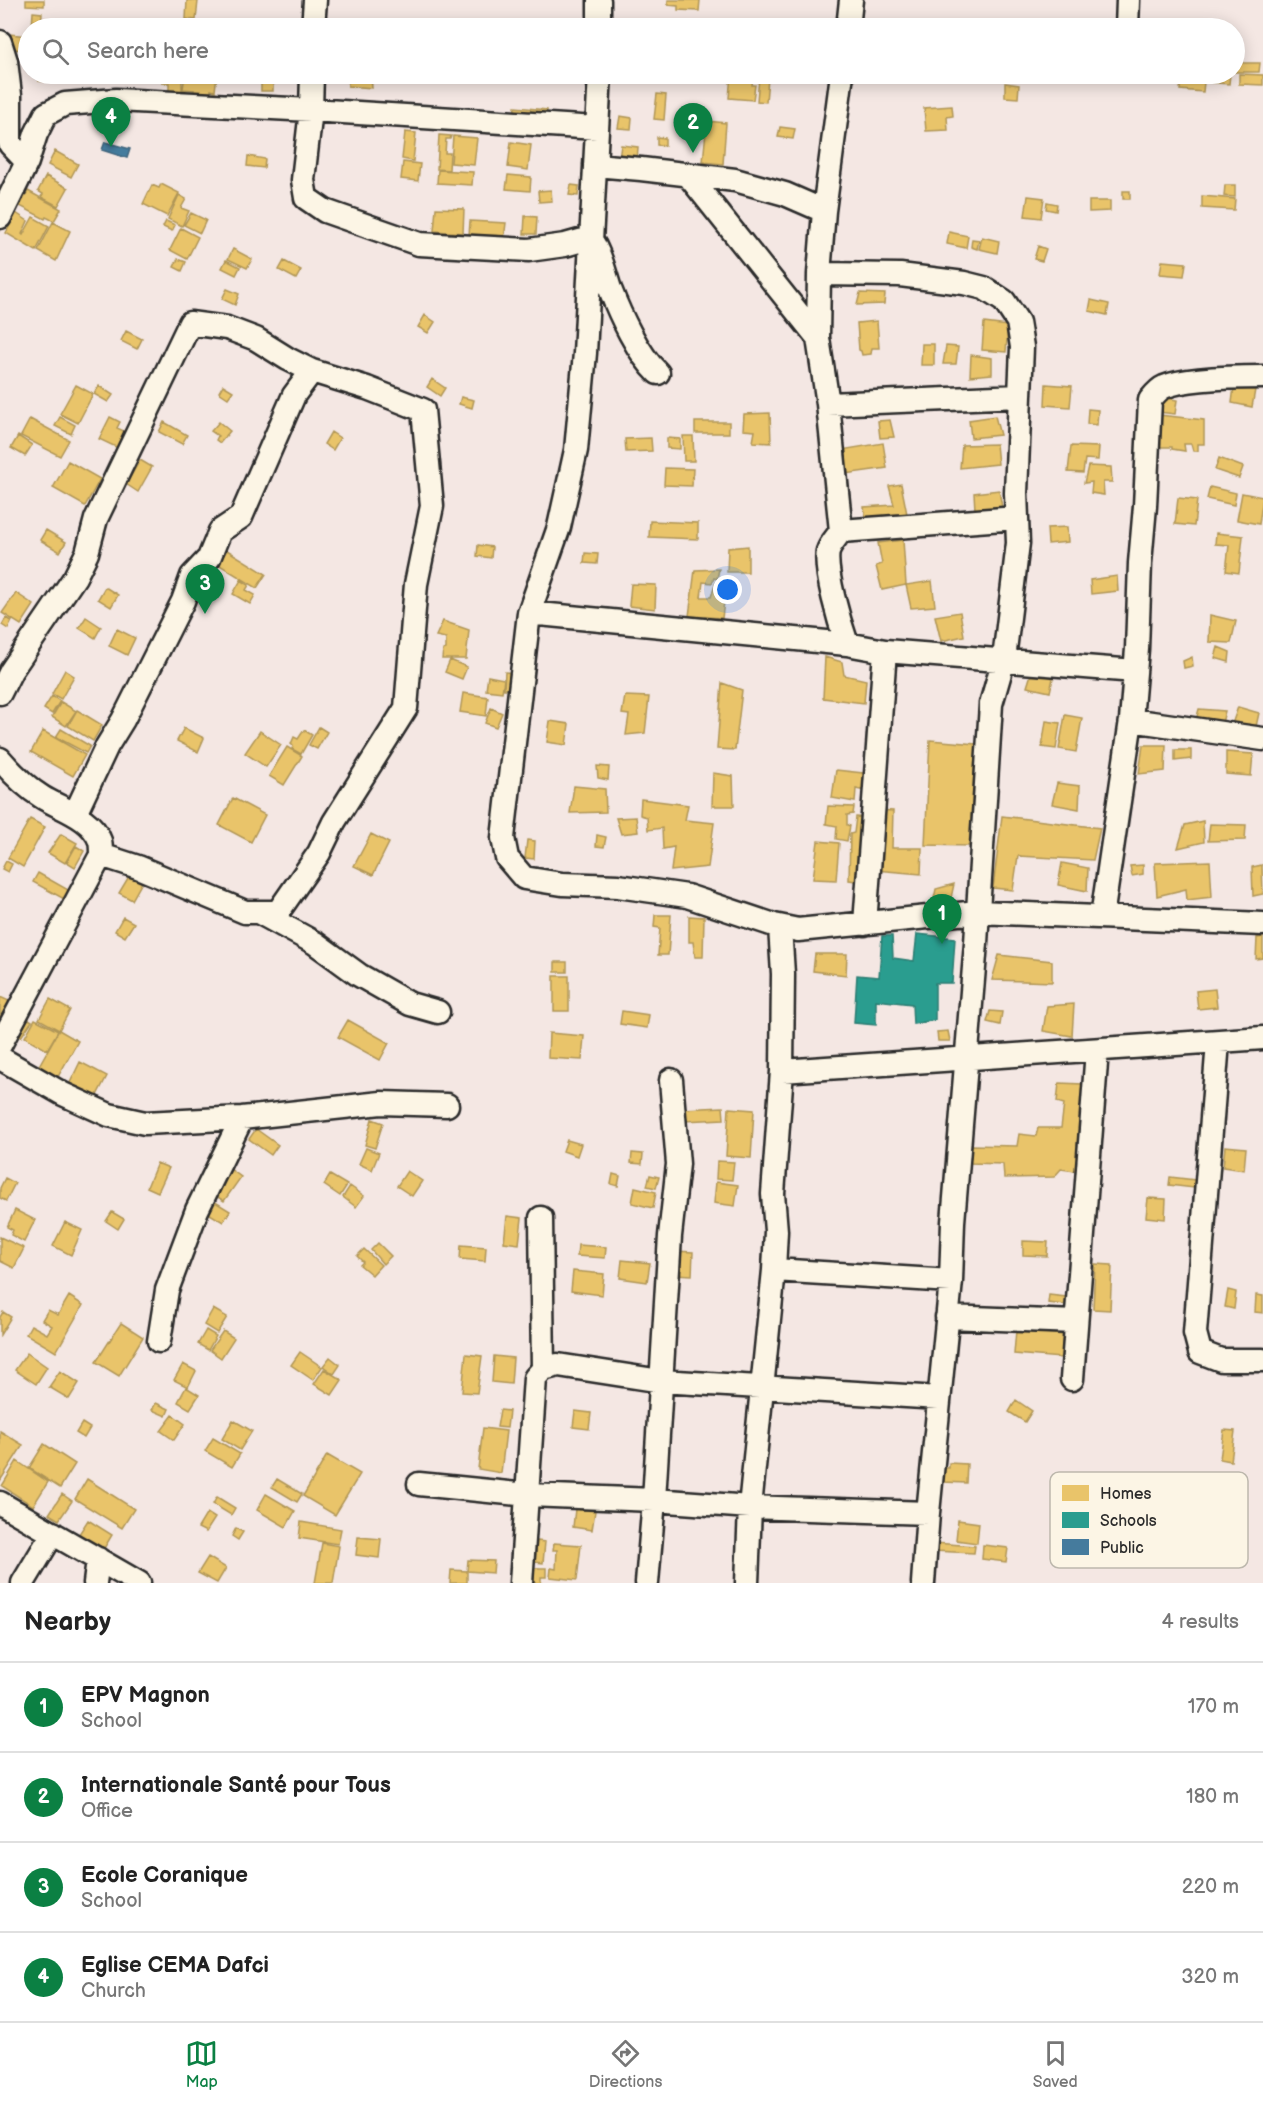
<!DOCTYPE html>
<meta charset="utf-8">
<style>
:root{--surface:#fff;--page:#f6f6f6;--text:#222;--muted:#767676;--line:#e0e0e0;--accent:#0b8043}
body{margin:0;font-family:"Balsamiq Sans",sans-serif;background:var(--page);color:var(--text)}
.you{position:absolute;left:728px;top:590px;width:21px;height:21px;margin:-15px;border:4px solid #fff;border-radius:50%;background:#1a73e8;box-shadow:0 0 0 9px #1a73e833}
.badge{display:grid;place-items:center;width:39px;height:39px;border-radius:50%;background:var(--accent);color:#fff;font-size:20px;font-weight:700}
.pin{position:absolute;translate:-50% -50px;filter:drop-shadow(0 2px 3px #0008)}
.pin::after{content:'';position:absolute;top:32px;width:21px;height:18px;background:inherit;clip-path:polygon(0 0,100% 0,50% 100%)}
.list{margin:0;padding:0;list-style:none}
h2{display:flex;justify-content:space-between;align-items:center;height:78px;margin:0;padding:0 24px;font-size:26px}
h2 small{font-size:20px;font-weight:400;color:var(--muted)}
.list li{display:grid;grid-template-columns:39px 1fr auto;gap:18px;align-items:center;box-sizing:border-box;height:90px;padding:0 24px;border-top:2px solid var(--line)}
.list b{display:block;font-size:22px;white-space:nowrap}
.list p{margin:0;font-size:20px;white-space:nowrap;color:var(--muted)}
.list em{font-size:20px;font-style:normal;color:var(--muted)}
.icon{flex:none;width:33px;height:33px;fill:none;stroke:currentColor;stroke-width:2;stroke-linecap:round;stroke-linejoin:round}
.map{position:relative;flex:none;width:1263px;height:1583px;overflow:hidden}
.search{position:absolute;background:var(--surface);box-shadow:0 3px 15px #0003;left:18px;right:18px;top:18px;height:66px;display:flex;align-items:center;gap:15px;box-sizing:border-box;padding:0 21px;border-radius:33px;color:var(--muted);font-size:22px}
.sheet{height:438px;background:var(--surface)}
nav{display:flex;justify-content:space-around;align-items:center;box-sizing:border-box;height:84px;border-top:2px solid var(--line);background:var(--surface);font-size:16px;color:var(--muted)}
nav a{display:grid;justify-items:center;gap:3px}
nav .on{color:var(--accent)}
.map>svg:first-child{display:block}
.homes{fill:#e9c46a;stroke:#b09657;stroke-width:1.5}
.schools{fill:#2a9d8f;stroke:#2a7b71;stroke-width:1.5}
.public{fill:#457b9d;stroke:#3d637b;stroke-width:1.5}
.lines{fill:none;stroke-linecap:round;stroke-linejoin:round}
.minor-casing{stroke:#2b2b2b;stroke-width:27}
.minor{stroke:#fcf5e5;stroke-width:22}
.key{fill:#fcf5e5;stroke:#bdb8ad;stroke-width:1.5}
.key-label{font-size:16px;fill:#2b2b2b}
</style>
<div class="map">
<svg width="1263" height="1583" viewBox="0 0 1263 1583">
<rect width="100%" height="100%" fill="#f4e7e3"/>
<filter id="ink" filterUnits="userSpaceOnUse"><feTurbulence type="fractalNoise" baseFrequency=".0167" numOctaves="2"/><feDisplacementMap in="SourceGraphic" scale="12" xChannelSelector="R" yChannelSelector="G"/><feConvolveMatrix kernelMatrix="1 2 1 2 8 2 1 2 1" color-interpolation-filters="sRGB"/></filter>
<g filter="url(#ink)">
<path class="homes" d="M26 0H44V6L26 5Z
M187 0 198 1 196 20 186 19Z
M668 0H700L699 11 678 10V6L668 5Z
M33 12 42 13 41 28H32Z
M773 23 793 25V28H772Z
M520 27 570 28H520Z
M9 34 28 36V51L8 48Z
M1234 63H1260L1259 72H1234Z
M40 74H57V82L39 81Z
M162 74H182V91H169V83H162Z
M185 74H217L215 91 211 90V95L193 93 194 90 183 89Z
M343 74H371L372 88 348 86V77H342Z
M451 74H480V80L451 77Z
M660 74H669L668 83 659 82Z
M731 74 753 77 752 85H755L753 100 729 98Z
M1182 74H1230L1229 84 1204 82 1203 92 1180 90Z
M1239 74 1263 75V85L1239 84Z
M759 77 768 78 766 102 757 101Z
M261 80 273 81V91H261Z
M1005 83 1019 85 1018 98 1005 97Z
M657 94 666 95 664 120 654 119Z
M952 106 953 116 947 117 948 130 926 131 924 108Z
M515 107 547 110 546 120 514 117Z
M681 110 691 111 690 119 680 118Z
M620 116 632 118 631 129 618 128Z
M707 121 726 123 723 164 703 162Z
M780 127 795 129 793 139 778 137Z
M405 132 416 133 413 161 402 159Z
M439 135 451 136 450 139H446L445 153H450L449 170 437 169Z
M453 136 477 138 474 165 451 163Z
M657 137 665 138V146L657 145Z
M511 142 531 145 528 170 508 167Z
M621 145 638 147 637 161 619 159Z
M55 151 78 164 71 177 48 165Z
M248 156 265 159 264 168 247 166Z
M403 162 420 164 418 181 401 179Z
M438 170 473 172 472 185 437 183Z
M508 175 531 177 530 191 506 189Z
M46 176 68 188 58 206 41 197 43 194 38 191Z
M161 184 179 193 167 216 143 204 152 185 159 188Z
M571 185 579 186 578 196 569 195Z
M1225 185H1235V197L1224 196Z
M551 190 552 201 539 202 538 191Z
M28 191 61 209 54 221 46 217 45 219 20 206Z
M1123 191H1130V199H1123Z
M179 195 186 199 181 208 189 211 182 226 168 219Z
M1028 196 1044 198 1041 218 1025 216Z
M1202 196 1235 199 1234 210 1202 208Z
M1089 201H1110V211L1089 212Z
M1047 202 1057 204 1056 211 1046 209Z
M436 208 464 209 463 233 434 231Z
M16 213 28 221 22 234 23 235 33 217 49 226 36 251 6 233Z
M191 213 206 220 200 233 184 225Z
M525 216 537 217 536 234H524Z
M166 221 175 225 172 231 163 227Z
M470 221 506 223 504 239 469 236Z
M53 222 70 231 56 261 38 251Z
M181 228 198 237 187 259 170 250Z
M949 232 968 236 966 248 947 244Z
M982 237 999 241 997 253 979 249Z
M972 239 979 240 977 249 971 247Z
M1038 246 1046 249 1042 261 1034 259Z
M233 249 252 259 247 268 228 259Z
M178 259 186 262 182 271 174 267Z
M226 260 240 267 236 275 222 268Z
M284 261 301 270 296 279 279 270Z
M1162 261 1186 263 1184 276 1160 274Z
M227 289 239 294 235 305 222 299Z
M860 293 885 294 884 304 857 305Z
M1091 300 1109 304 1107 315 1089 311Z
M425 315 435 322 428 333 418 327Z
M877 321 879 348H872L871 354 862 355 861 351 859 350 857 323Z
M984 323 1008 326 1006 352 982 350Z
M126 331 142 339 137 349 121 341Z
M922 344H934V365H921Z
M946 346 958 347 956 364H943Z
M971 355 992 358V374L970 376Z
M432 379 445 388 440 396 427 387Z
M1046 384 1072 386 1070 407 1045 405Z
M76 385 93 394 78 423 60 414Z
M223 385 233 391 228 398 219 392Z
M99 386 113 395 108 402 94 394Z
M1234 387 1255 390 1252 407 1232 403Z
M461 397 474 400 472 408 459 404Z
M1160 397 1177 400 1175 414 1158 412Z
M1088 409 1098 410 1097 425 1087 424Z
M770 413 771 443 753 442 755 431 743 430 744 414Z
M1159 415 1204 420V444H1198V451H1193L1191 444H1184L1185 451 1172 449V447H1156Z
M995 416 1000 435 971 438 969 420Z
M60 417 75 425 71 434 55 426Z
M110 417 120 422 117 428 126 432 118 448 99 439Z
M30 419 69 440 60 456 21 436Z
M890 420 894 437 880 438 878 421Z
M164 422 187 435 182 444 159 432Z
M219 422 230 431 220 443 216 440 218 436 211 431Z
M695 422H729V433H695Z
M331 432 340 438 333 450 324 444Z
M18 436 32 445 25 456 11 448Z
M683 436H693L694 461H684Z
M651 438 652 451 626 452 625 439Z
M667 438 680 439V449L667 448Z
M883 443 887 468 845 474 841 450Z
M996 444 998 464 960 468 962 445Z
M1071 446 1099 447 1098 460 1085 459 1083 473 1068 472Z
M1219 458 1243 467 1239 478 1215 470Z
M140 460 152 467 138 492 126 484Z
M68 461 100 479 85 506 53 488Z
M1088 466 1111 467 1112 482H1103L1104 495 1091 493 1092 482 1084 483Z
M665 468 693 469 692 486 664 485Z
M901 484 907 514 866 519 864 507 894 505 889 486Z
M1210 487 1236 493 1234 505 1207 499Z
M999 490 1002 507 975 510 974 493Z
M1242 493 1263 497 1259 524 1237 520Z
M1178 498 1197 500 1194 526 1175 524Z
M650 521 698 523V539L649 537Z
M1067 527 1068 542 1048 544 1047 528Z
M46 530 66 542 60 552 40 540Z
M1216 533 1243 536 1239 573 1226 571 1229 545 1215 544Z
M903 540 906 585 882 590 876 566 882 564 878 543Z
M478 545 492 547 491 558 477 556Z
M748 546V572H727L728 548Z
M227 550 266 574 257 588 218 564Z
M585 553 598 554 597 564 584 563Z
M719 569 717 579 714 578 712 583 703 582 701 597H711L716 582 726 586 722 618 689 616 695 570Z
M1117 576 1118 591 1091 594 1090 580Z
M241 580 249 585 246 590 255 595 250 604 233 594Z
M932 581 935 606 911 608 906 585Z
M631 584 656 585 655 609 629 606Z
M105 587 118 595 111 607 98 599Z
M16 593 34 605 21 625 2 613Z
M960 612 964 636 941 641 935 616Z
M1210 615 1236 621 1231 643 1209 642Z
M86 617 101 627 95 638 79 628Z
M6 618 12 621 8 629 2 625Z
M443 621 469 630 466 659H442L443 650 446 649V638L436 636Z
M117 629 135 638 127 655 109 646Z
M1218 647 1230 652 1229 662 1215 658Z
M825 657 842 662 844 675 866 680 864 703 823 698Z
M1192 657 1193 666 1184 668 1183 661Z
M450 660 467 667 462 679 445 672Z
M65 670 74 676 61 699 52 694Z
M1032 671 1053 678 1050 692 1027 687Z
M505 672 515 673 514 689H504Z
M488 676 504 679 502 692 486 690Z
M722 683 742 690 735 750 717 749Z
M463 693 488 697 486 716 460 712Z
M52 696 60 701 52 714 44 709Z
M625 696 649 697 645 733 626 735 629 715 622 714Z
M61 702 76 711 66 726 52 717Z
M1238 707 1259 713 1255 731 1231 727Z
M491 708 502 713 496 727 485 723Z
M1199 709 1225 711 1222 723 1196 720Z
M77 710 102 725 93 741 68 726Z
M1065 715 1082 718 1076 752 1059 749Z
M550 721 569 724 566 745 547 742Z
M1046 721 1060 723 1056 749 1042 747Z
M319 727 327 732 317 749 309 745Z
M184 728 204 738 198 752 177 741Z
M61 729 90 746 86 753 56 737Z
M304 730 312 735 301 754 292 749 293 746 291 744 294 737 298 739Z
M43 731 85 755 73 776 31 752Z
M260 731 281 745 266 767 245 753Z
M930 740 976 744 969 846 925 845Z
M1143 745H1166L1165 771 1139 774Z
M287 747 302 756 284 785 269 776Z
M1175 750H1191V759L1175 761Z
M1226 752 1253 754 1251 776 1226 774Z
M597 766 609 767 608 780 598 778Z
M836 770 872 774 870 792 856 789 855 802 832 798Z
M713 773 733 776 734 806H712Z
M1057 783 1080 786 1079 809 1052 804Z
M574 786 605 789 606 812 570 813Z
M233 798 265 815 251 842 219 825Z
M641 799 688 805 685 820 714 823 708 867 671 871 674 847 663 849 662 828 648 830 647 817 640 815Z
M828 806 854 807 853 814 847 815V825L850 826 847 841 836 839 837 826 826 824Z
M877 810 893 811 892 848H922L921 874 875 870Z
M1002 816 1100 828 1093 860 1018 856 1013 890 993 888Z
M636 817 638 832 621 834 616 818Z
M856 817 867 818 863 882 849 880 850 834 854 833Z
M30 819 45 827 23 867 8 858Z
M1203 821 1204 842 1178 848 1185 825Z
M1210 824 1246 825 1245 840 1208 841Z
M61 834 77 843 65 863 48 853Z
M371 834 389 843 373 875 354 866Z
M597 835 606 837 604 847 596 846Z
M527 840 535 841 534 859 525 858Z
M818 841 839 843 836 880 813 879Z
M76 846 84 851 75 867 67 862Z
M6 861 12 864 8 872 2 869Z
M1210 861 1212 897 1187 900 1186 889 1157 896 1155 863Z
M1062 863 1088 868 1087 891 1058 885Z
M1143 865V874L1132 876 1130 866Z
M1262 865 1263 894 1253 896 1252 867Z
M134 868 146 875 132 900 119 893Z
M38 873 70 891 66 900 33 882Z
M954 884 951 898 933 903 936 889Z
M655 915H671L668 955H658L660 928 654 927Z
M689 916 704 917 703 957H695L693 942H689Z
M123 917 134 923 125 937 115 931Z
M1263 937V958L1256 959 1257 938Z
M815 954H847L846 975 813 971Z
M999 955 1052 961V982L992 980Z
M555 962H567V972H555Z
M554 976H569V1011H554Z
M1215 989 1217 1007 1198 1009 1196 991Z
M0 997 9 1001 0 1020Z
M50 999 70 1010 59 1030 39 1019Z
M1074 1004 1072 1036 1043 1031 1047 1006Z
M622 1011 649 1015 647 1028 620 1024Z
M990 1011 1002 1012 1000 1025 987 1022Z
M24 1016 32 1021 21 1037 13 1032Z
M35 1019 58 1031 47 1050 25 1037Z
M348 1020 389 1043 380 1060 338 1037Z
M59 1030 78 1041 55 1082 36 1071Z
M948 1031 950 1041H938L937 1032Z
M549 1033 584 1036 582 1060 548 1058Z
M80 1062 107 1076 94 1101 68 1087Z
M1059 1083 1083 1084 1081 1172 1061 1169 1054 1177 1004 1178 1003 1164 970 1163 971 1145 1017 1146 1019 1134 1036 1136 1038 1128H1061L1064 1104 1057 1102Z
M723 1107 724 1119 684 1121 683 1109Z
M729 1108 754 1110 751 1158 726 1156Z
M372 1119 383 1123 375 1148 365 1145Z
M256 1129 278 1145 271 1155 249 1139Z
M567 1140 581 1144 577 1156 563 1151Z
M1225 1146 1246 1148 1244 1170 1223 1167Z
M366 1148 379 1153 372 1170 359 1164Z
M632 1153 643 1154 642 1164 631 1163Z
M717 1161 734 1162 732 1180 716 1179Z
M157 1163 169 1168 158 1192 147 1187Z
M230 1169 241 1177 224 1201 213 1194Z
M407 1171 422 1181 412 1196 397 1186Z
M613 1174 620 1176 618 1186 611 1184Z
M330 1175 347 1185 340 1196 324 1185Z
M650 1175 659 1177 656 1188 647 1186Z
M1170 1177 1195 1180 1194 1188 1169 1185Z
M5 1178 15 1183 6 1201 0 1198V1188Z
M716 1182 738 1185 735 1206 714 1203Z
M350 1186 364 1196 356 1207 343 1197Z
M635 1187 656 1192 653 1208 632 1203Z
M1148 1198 1166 1199 1165 1219 1146 1217Z
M212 1200 230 1211 223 1222 205 1211Z
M15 1210 35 1220 24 1242 11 1235 13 1230 7 1227Z
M112 1212 124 1219 118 1229 106 1221Z
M507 1216 522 1218 519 1244 504 1242Z
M65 1222 82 1230 71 1255 53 1246Z
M0 1237 24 1248 14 1268 0 1261Z
M1023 1241 1048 1242 1047 1256 1023 1255Z
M378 1243 391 1256 383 1264 371 1250Z
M461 1245 486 1247 485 1261 460 1259Z
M578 1245 606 1247 605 1258 577 1256Z
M364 1249 381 1265 372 1275 360 1265 363 1262 357 1256Z
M675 1251 693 1252 692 1275 674 1274Z
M622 1260 650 1263 647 1282 620 1278Z
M1095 1264 1112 1265 1110 1310 1093 1309Z
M573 1271 604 1274 602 1295 571 1291Z
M1228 1290 1236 1292 1234 1309 1225 1307Z
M1049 1295 1066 1297 1065 1305 1048 1303Z
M1256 1295 1263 1296V1313L1255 1312Z
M69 1296 83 1305 56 1352 26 1334 31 1325 47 1334 52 1326 42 1320 48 1310 58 1315Z
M213 1309 227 1317 217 1333 204 1325Z
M3 1312 11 1317 0 1335V1317Z
M121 1323 143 1337 119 1376 96 1362Z
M206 1330 216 1336 208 1350 198 1344Z
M1016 1330 1063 1335 1061 1358 1014 1354Z
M223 1331 234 1338 221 1358 210 1350Z
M300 1352 322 1367 313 1380 291 1365Z
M27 1353 47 1367 36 1384 15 1370Z
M466 1354 482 1356 477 1393 462 1392Z
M494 1356 513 1358 511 1384 492 1382Z
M330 1357 340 1365 334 1374 323 1366Z
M183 1364 196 1371 188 1387 174 1380Z
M324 1369 342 1380 332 1395 314 1384Z
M60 1371 79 1383 69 1399 49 1387Z
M186 1387 199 1395 190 1409 178 1402Z
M1016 1400 1032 1411 1025 1422 1009 1412Z
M156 1403 169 1409 166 1416 152 1410Z
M500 1410 509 1411 507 1428 497 1427Z
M575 1411 591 1413 589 1429 573 1427Z
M173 1415 185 1424 174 1440 161 1431Z
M233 1420 252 1431 240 1450 222 1439Z
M82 1423 90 1428 84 1438 76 1433Z
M483 1428 506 1431 501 1473 478 1469Z
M1224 1430 1235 1431 1231 1461 1220 1459Z
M0 1431 23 1445 0 1481Z
M213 1438 240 1454 232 1467 205 1451Z
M44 1444 75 1464 60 1488 29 1468Z
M327 1455 360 1474 335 1515 303 1496Z
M17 1461 48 1482 33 1506 2 1486Z
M949 1463 967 1464 966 1483 943 1482 944 1468H949Z
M87 1479 134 1509 122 1528 75 1499Z
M277 1479 302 1494 297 1502 272 1487Z
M62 1494 72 1501 59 1520 49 1514Z
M266 1494 295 1511 286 1527 257 1510Z
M217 1497 235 1508 231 1515 213 1504Z
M575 1509 595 1511 592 1530 573 1527Z
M207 1513 215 1518 206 1532 198 1528Z
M88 1520 112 1535 103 1550 79 1534Z
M958 1520 979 1523 977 1543 956 1540Z
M301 1522 341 1529 338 1544 299 1538Z
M236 1528 243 1532 238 1540 232 1536Z
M358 1537 381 1539 379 1558 356 1555Z
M537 1541 545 1542 543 1563 535 1562Z
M322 1543 339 1546 333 1583H315Z
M554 1543 581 1545 577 1580 550 1577 551 1568 556 1569 557 1550H553Z
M934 1543 975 1546 974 1553 933 1551Z
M983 1545 1008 1548 1006 1562 982 1559Z
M208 1557 226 1568 217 1583 198 1573Z
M468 1560 494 1561 493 1573 467 1571Z
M534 1568H546V1577H541V1583H534Z
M451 1570 467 1571V1583H450Z"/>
<path class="schools" d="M917 934 955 938 952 983H935V1020L913 1024 912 1004 876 1000V1025L854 1023 857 975 879 977 882 936H892L893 958 914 961Z"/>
<path class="public" d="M105 142 130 149 127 158 102 150Z"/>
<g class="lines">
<g class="minor-casing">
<path id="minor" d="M599 0V28
M313 28 315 0
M848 28 851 0
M1127 28 1128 0
M0 42 6 61 10 95V144L27 162
M312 74 311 110 303 180 306 198 325 211 419 244 529 250 565 245 590 238C601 254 604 271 610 289 620 315 638 354 658 373
M600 74 585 353 576 450 559 527 529 613 503 838 507 858 524 878 562 884 618 886 687 896 774 925 798 930 978 912 1263 924
M595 165 641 169 735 180 785 194 824 211
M688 175 818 338
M0 217 27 162 36 134 46 114 65 104 116 100 311 110 597 128
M819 274 818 338 828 404 1020 396
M828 404 841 531C837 537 830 544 828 551 824 571 840 624 847 644
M841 531 1017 518
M529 613 847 644 885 651 1135 671
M0 693 11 671 75 577 87 553 96 519 190 323 227 328 256 339 288 359 312 371 367 388 423 410 432 506 416 584 406 708 334 822 319 853 278 912H245L138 867 101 855
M1131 720 1263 739
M0 759C12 773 26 787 42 797 61 809 92 817 100 841 101 845 101 851 101 855L0 1045
M75 814 107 746 123 720 183 601 192 576 209 558 220 531 241 517 294 395 312 371
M260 913 315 943 359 975 410 1004 438 1012
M1102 917 1131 720 1137 649 1140 563 1145 506 1150 400C1154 395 1159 389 1164 387 1185 378 1239 377 1263 377
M865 924 885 651
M1218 1042 1195 1333 1200 1352 1221 1360H1263
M0 1058 63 1094 109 1115 145 1123 242 1118 381 1103 447 1105
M782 1071C942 1059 1103 1050 1263 1038
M541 1218 543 1369
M774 1270 776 1231 773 1194 782 1071 783 974 780 927
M947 1317 1076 1322
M159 1341 167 1290 197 1210 242 1118
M1072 1379 1097 1050
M419 1484 528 1495 654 1500 750 1507 928 1513
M0 1503 139 1583
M23 1583 53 1533
M95 1583 98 1559
M521 1583 535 1378 543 1369 558 1365 661 1381 939 1398
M647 1583 654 1500 670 1236 678 1164 671 1080
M747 1583 750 1507 774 1270 951 1281 953 1222 976 943 991 704 1004 659 1018 543 1016 493 1022 347 1018 322 1004 301 984 288 964 283 900 275 819 274 824 211 842 74
M923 1583 928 1513 951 1281"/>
</g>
<use href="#minor" class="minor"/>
</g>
</g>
<rect x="1050" y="1472" width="198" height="96" rx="9" class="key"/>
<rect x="1062" y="1485" width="27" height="16" fill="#e9c46a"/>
<rect x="1062" y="1512" width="27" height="16" fill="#2a9d8f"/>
<rect x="1062" y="1539" width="27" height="16" fill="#457b9d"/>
<g class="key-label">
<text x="1100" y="1499">Homes</text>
<text x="1100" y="1526">Schools</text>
<text x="1100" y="1553">Public</text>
</g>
</svg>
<div class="you"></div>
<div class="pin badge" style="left:942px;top:944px">1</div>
<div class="pin badge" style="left:693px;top:153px">2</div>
<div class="pin badge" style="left:205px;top:614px">3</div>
<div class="pin badge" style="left:111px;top:147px">4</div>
<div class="search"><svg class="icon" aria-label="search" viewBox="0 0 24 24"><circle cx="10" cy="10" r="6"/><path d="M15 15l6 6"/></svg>Search here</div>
</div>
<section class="sheet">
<h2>Nearby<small>4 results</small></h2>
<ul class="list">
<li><span class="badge">1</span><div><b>EPV Magnon</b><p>School</p></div><em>170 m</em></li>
<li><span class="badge">2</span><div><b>Internationale Santé pour Tous</b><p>Office</p></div><em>180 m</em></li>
<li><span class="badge">3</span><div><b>Ecole Coranique</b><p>School</p></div><em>220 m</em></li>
<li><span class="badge">4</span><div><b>Eglise CEMA Dafci</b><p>Church</p></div><em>320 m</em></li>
</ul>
</section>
<nav>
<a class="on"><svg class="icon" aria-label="map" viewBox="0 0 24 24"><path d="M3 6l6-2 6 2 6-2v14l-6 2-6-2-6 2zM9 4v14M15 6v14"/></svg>Map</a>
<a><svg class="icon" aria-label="directions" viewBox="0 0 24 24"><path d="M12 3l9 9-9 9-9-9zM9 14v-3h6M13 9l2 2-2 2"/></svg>Directions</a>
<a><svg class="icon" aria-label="saved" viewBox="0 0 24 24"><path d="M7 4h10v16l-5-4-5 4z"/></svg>Saved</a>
</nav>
